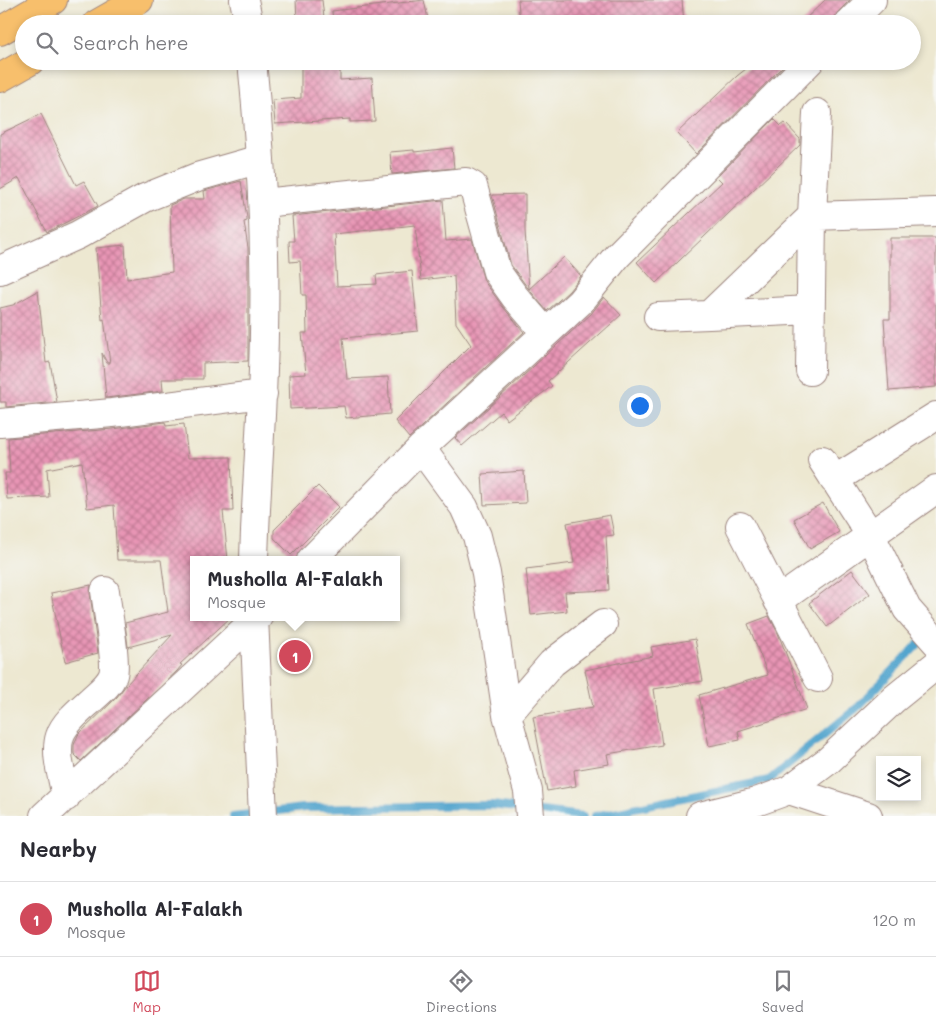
<!DOCTYPE html>
<style>
:root{--surface:#fff;--page:#f2f2f3;--text:#2b2b33;--muted:#7c7c81;--line:#e1e1e2;--accent:#d1495b}
body{margin:0;font-family:Mali,sans-serif;background:var(--page);color:var(--text)}
.controls{position:absolute;right:15px;bottom:15px;display:grid;overflow:hidden;border-radius:0px;box-shadow:0 2px 8px #0003}
.controls button{width:45px;height:45px;display:grid;place-items:center;padding:0;border:0;border-bottom:1px solid var(--line);background:var(--surface);color:var(--text);font:25px sans-serif}
.you{position:absolute;left:639px;top:405px;width:18px;height:18px;margin:-12px;border:4px solid #fff;border-radius:50%;background:#1a73e8;box-shadow:0 0 0 8px #1a73e833}
.badge{display:grid;place-items:center;width:32px;height:32px;border-radius:50%;background:var(--accent);color:#fff;font-size:16px;font-weight:700}
.pin{position:absolute;translate:-50% -50%;border:2px solid #fff;box-shadow:0 1px 5px #0006}
.popup{position:absolute;left:190px;top:556px;width:210px;height:65px;box-sizing:border-box;display:grid;place-content:center;border-radius:0px;background:var(--surface);filter:drop-shadow(0 1px 4px #0005);font-size:16px;white-space:nowrap;color:var(--muted)}
.popup b{font-size:19px;color:var(--text)}
.popup::after{content:'';position:absolute;left:50%;top:100%;margin-left:-10px;border:10px solid transparent;border-top-color:var(--surface)}
.list{margin:0;padding:0;list-style:none}
h2{display:flex;justify-content:space-between;align-items:center;height:65px;margin:0;padding:0 20px;font-size:21px}
h2 small{font-size:16px;font-weight:400;color:var(--muted)}
.list li{display:grid;grid-template-columns:32px 1fr auto;gap:15px;align-items:center;box-sizing:border-box;height:75px;padding:0 20px;border-top:1px solid var(--line)}
.list b{display:block;font-size:19px;white-space:nowrap}
.list p{margin:0;font-size:16px;white-space:nowrap;color:var(--muted)}
.list em{font-size:16px;font-style:normal;color:var(--muted)}
.icon{flex:none;width:28px;height:28px;fill:none;stroke:currentColor;stroke-width:2;stroke-linecap:round;stroke-linejoin:round}
.map{position:relative;flex:none;width:936px;height:816px;overflow:hidden}
.search{position:absolute;background:var(--surface);box-shadow:0 2px 8px #0003;left:15px;right:15px;top:15px;height:55px;display:flex;align-items:center;gap:12px;box-sizing:border-box;padding:0 18px;border-radius:28px;color:var(--muted);font-size:19px}
.sheet{height:140px;background:var(--surface)}
nav{display:flex;justify-content:space-around;align-items:center;box-sizing:border-box;height:70px;border-top:1px solid var(--line);background:var(--surface);font-size:14px;color:var(--muted)}
nav a{display:grid;justify-items:center;gap:2px}
nav .on{color:var(--accent)}
.map>svg:first-child{display:block}
.lines{fill:none;stroke-linecap:round;stroke-linejoin:round}
.stream{stroke:#52a5ce;stroke-width:8}
.building{fill:url(#building-cross-hatch)}
.minor-casing{stroke:#9c847e;stroke-width:30}
.trunk-casing{stroke:#9c847e;stroke-width:30}
.minor{stroke:#fff;stroke-width:28}
.trunk{stroke:#f7bf6c;stroke-width:28}
</style>
<div class="map">
<svg width="936" height="816" viewBox="0 0 936 816">
<defs>
<pattern id="building-cross-hatch" width="8" height="8" patternUnits="userSpaceOnUse" patternTransform="scale(1.25)"><rect width="8" height="8" fill="#e895b5"/><path d="M0 0l8 8M0 8l8-8" fill="none" stroke="#be7993"/></pattern>
</defs>
<rect width="100%" height="100%" fill="#f6f6f2"/>
<filter id="ink" filterUnits="userSpaceOnUse"><feTurbulence type="fractalNoise" baseFrequency=".02" numOctaves="2"/><feDisplacementMap in="SourceGraphic" scale="10" xChannelSelector="R" yChannelSelector="G"/><feConvolveMatrix kernelMatrix="1 2 1 2 8 2 1 2 1" color-interpolation-filters="sRGB"/></filter>
<filter id="wash" filterUnits="userSpaceOnUse"><feTurbulence type="fractalNoise" baseFrequency=".0096" numOctaves="4" result="noise"/><feDisplacementMap in="SourceGraphic" scale="20" xChannelSelector="R" yChannelSelector="G"/><feGaussianBlur stdDeviation="1.12" result="paint"/><feColorMatrix in="noise" values="0 0 0 0 0 0 0 0 0 0 0 0 0 0 0 0 0 1.4 0 .05"/><feComposite in="paint" operator="in"/></filter>
<g filter="url(#wash)">
<rect width="100%" height="100%" fill="#ede8d1"/>
<g class="lines">
<path class="stream" d="M233 816 304 808 492 805 583 816
M595 816 769 780 859 706 926 636"/>
</g>
<g id="blocks">
<path class="building" d="M296 0H322L324 18 297 20Z
M424 0 429 24H333L332 11Z
M518 0H682L684 24H520Z
M825 0H850L837 13 833 24H800Z
M301 61H340V80L372 78 375 121 350 122V119L275 124 273 100 301 98Z
M756 61H788L696 154 677 133 737 76Z
M41 114 76 185 84 181 98 206 47 232 19 178 0 189V134Z
M774 119 781 126 785 123 800 139V145L656 283 637 262 722 182 717 177Z
M452 148 454 168 392 174 390 152 414 150V152Z
M241 181 247 218V221L244 222 248 248V361L203 363V379H162L163 391 106 398 102 353 107 363H110L104 319 102 320 96 248 125 245 127 279 172 272 170 205 184 199H205L204 191Z
M525 194V231L529 289 564 257 581 276 569 291 547 311 527 287 511 265 492 195Z
M443 200 446 241 472 239 484 281 503 307 524 332 409 438 395 421 471 345 456 323 454 276 421 280 415 225 334 234 337 286 377 284 376 275 412 271 418 331 343 338 347 379 388 377 390 414 346 418 344 406 290 409 289 375 306 374 302 333H307L306 295H302L300 261 290 262 289 241H294L292 216Z
M890 238H936V387L889 391 884 319H890Z
M38 291 46 363 50 362 57 402 6 407V402H0V308L13 305Z
M604 297 621 315 548 381 552 386 507 420 501 412 462 446 455 438 591 314Z
M165 422 166 426 184 424 188 458 231 457 233 511H223L228 560H194V617H231L180 664 182 665 177 671 81 761 74 754V745L78 735 117 697 126 685 172 635 128 647 125 623 168 612 161 560H117L114 505 87 508 82 462 47 469 49 497 7 499 5 473H10L8 438 113 429Z
M524 471 526 503 484 505 482 474Z
M318 486 339 507 291 555 274 538V530Z
M823 503 839 532 810 549 794 519Z
M610 515 614 535 606 536 609 590 565 592 567 611 531 615 526 569 574 563 567 523Z
M852 570 870 594 827 627 809 603Z
M91 585 90 593 98 653 65 662 51 593Z
M769 616 778 633 807 709 738 731 740 740 709 746 699 695 768 675 748 624Z
M695 639 703 681 654 689 662 745 607 754 609 764 574 770 576 786 547 791 533 717 593 707 585 670 653 656 651 647Z"/>
</g>
</g>
<g filter="url(#ink)">
<use href="#blocks" fill-opacity="0" stroke="#9c847e" stroke-width="1"/>
<g class="lines">
<g class="minor-casing">
<path id="minor" d="M244 0 249 24
M848 24 872 0
M252 61C261 152 266 242 264 333 263 409 256 484 254 560
M263 203 466 182 473 186 497 272 515 297 546 333
M0 270 78 235 145 198 197 177 260 159
M709 315 811 310
M658 317 709 315 812 216 936 212
M810 371 812 216 817 113
M0 423 112 413 263 394
M421 448 464 507 477 536 486 573 507 715 528 791 530 816
M822 460 871 536 907 609 936 642
M834 480 936 416
M740 526 818 678
M311 560 421 448 580 302 617 256 810 61
M778 601 936 489
M254 617 263 816
M507 715 552 663 603 624
M789 790 868 816
M66 797C63 778 54 754 60 736 64 723 80 710 90 701 98 693 109 686 113 675 117 661 107 608 105 591
M44 816 258 617
M700 816 756 802 789 790 829 760 894 699 936 665"/>
</g>
<g class="trunk-casing">
<path id="trunk" d="M97 24 139 0
M0 31 53 0
M0 78 30 61"/>
</g>
<use href="#minor" class="minor"/>
<use href="#trunk" class="trunk"/>
</g>
</g>
</svg>
<div class="controls">
<button><svg class="icon" aria-label="layers" viewBox="0 0 24 24"><path d="M12 4l9 5-9 5-9-5zM3 14l9 5 9-5"/></svg></button>
</div>
<div class="you"></div>
<div class="pin badge" style="left:295px;top:656px">1</div>
<div class="popup"><b>Musholla Al-Falakh</b>Mosque</div>
<div class="search"><svg class="icon" aria-label="search" viewBox="0 0 24 24"><circle cx="10" cy="10" r="6"/><path d="M15 15l6 6"/></svg>Search here</div>
</div>
<section class="sheet">
<h2>Nearby<small></small></h2>
<ul class="list">
<li><span class="badge">1</span><div><b>Musholla Al-Falakh</b><p>Mosque</p></div><em>120 m</em></li>
</ul>
</section>
<nav>
<a class="on"><svg class="icon" aria-label="map" viewBox="0 0 24 24"><path d="M3 6l6-2 6 2 6-2v14l-6 2-6-2-6 2zM9 4v14M15 6v14"/></svg>Map</a>
<a><svg class="icon" aria-label="directions" viewBox="0 0 24 24"><path d="M12 3l9 9-9 9-9-9zM9 14v-3h6M13 9l2 2-2 2"/></svg>Directions</a>
<a><svg class="icon" aria-label="saved" viewBox="0 0 24 24"><path d="M7 4h10v16l-5-4-5 4z"/></svg>Saved</a>
</nav>
